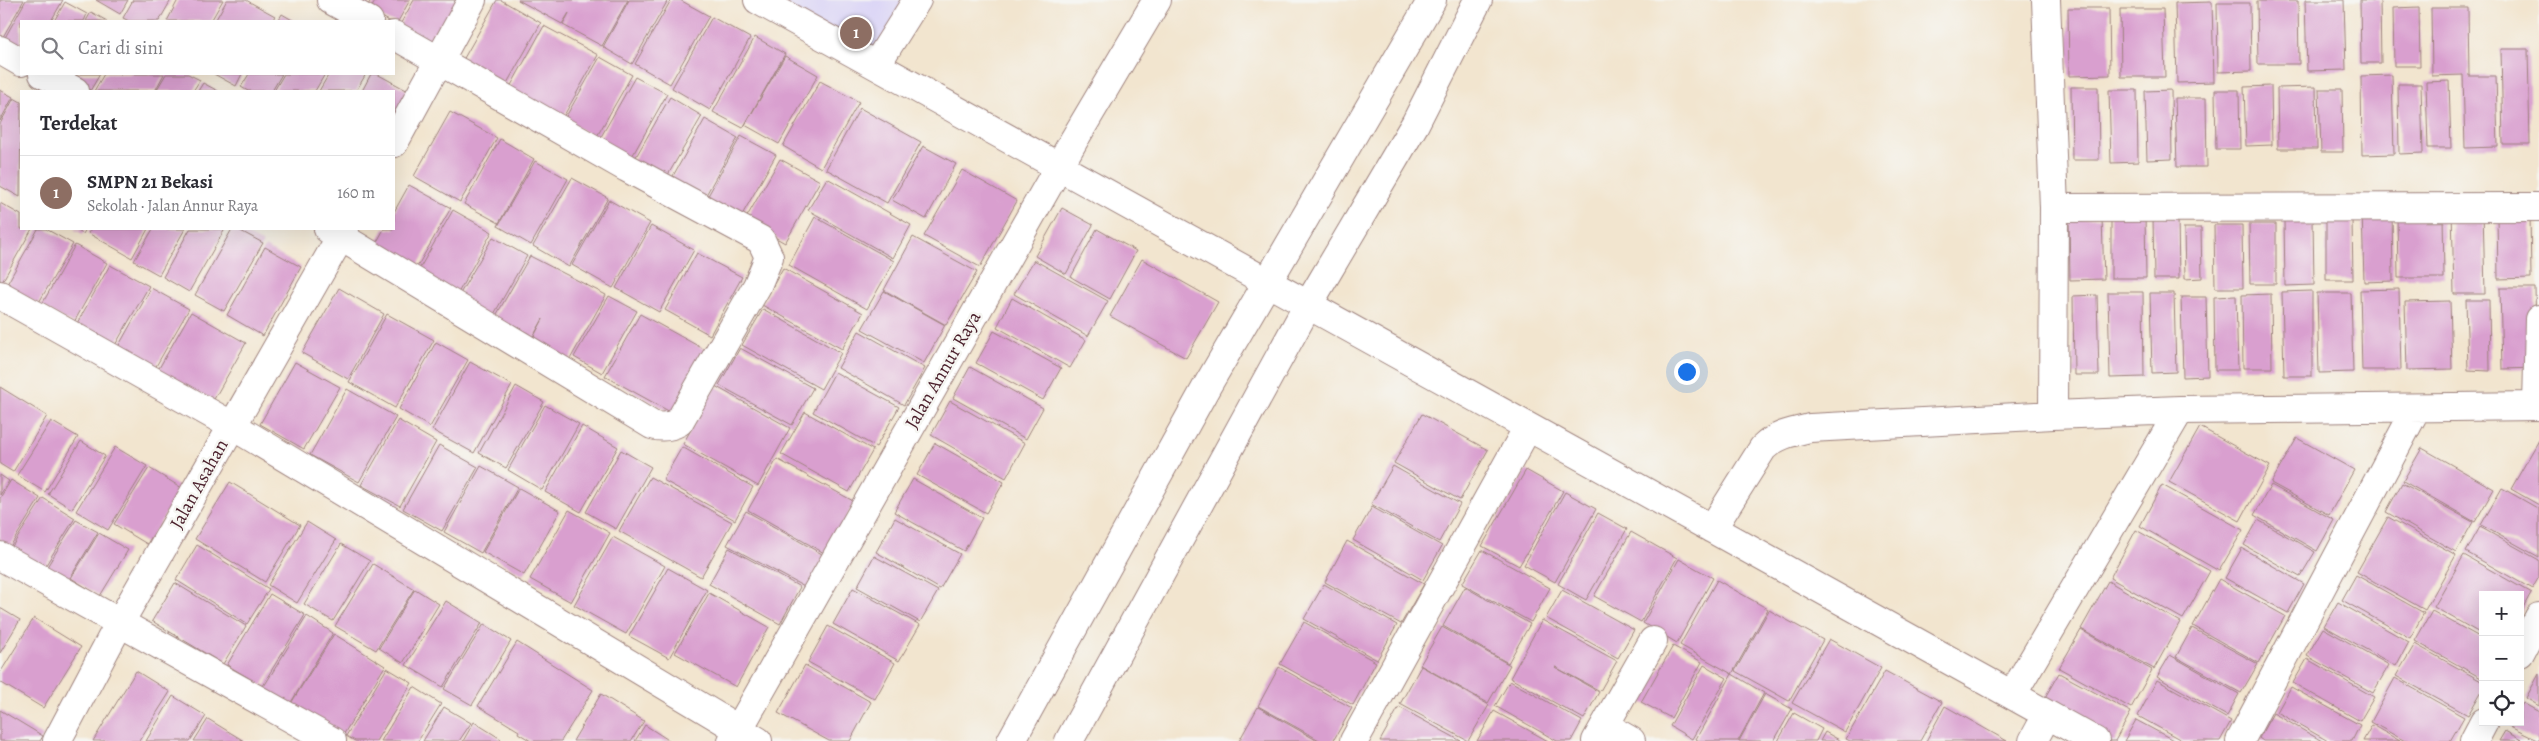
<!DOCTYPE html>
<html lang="id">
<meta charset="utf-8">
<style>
:root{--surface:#fff;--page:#f7f7f7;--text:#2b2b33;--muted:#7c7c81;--line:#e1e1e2;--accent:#d1495b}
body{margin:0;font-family:Alegreya,serif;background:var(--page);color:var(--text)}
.controls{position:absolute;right:15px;bottom:15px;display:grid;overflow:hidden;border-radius:0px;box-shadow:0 5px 20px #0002}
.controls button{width:45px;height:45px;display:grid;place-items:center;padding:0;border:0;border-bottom:1px solid var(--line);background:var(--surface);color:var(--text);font:25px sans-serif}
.you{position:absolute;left:1686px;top:371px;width:18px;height:18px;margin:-12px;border:4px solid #fff;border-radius:50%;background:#1a73e8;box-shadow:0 0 0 8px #1a73e833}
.badge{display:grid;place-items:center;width:32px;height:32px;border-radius:50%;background:var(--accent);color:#fff;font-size:16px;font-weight:700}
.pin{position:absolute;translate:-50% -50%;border:2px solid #fff;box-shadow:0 1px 5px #0006}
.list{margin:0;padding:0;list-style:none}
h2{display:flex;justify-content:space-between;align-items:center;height:65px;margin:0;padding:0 20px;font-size:21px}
h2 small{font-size:16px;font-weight:400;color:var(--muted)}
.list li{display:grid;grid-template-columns:32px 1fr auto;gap:15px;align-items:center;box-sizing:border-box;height:75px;padding:0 20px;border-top:1px solid var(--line)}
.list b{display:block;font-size:19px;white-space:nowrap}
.list p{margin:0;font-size:16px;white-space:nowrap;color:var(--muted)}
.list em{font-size:16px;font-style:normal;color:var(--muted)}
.icon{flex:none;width:28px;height:28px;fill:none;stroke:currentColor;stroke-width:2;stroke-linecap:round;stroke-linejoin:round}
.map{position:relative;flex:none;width:2539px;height:741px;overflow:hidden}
.search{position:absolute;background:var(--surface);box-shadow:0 5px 20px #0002;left:20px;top:20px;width:375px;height:55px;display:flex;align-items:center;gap:12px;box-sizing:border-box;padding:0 18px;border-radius:0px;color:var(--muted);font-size:19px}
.panel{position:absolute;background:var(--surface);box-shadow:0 5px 20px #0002;left:20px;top:90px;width:375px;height:140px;border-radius:0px}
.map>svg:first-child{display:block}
.built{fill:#dcd6f6}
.building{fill:#d99fcf}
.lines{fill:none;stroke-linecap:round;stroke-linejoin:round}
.minor-casing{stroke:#9e827d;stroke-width:30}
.minor{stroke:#fff;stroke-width:28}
.labels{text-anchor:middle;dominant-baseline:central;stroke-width:5;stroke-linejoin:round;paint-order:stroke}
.street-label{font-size:19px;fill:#4a1f2b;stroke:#f6f6f2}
</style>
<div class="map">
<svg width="2539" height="741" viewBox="0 0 2539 741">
<rect width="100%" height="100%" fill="#f6f6f2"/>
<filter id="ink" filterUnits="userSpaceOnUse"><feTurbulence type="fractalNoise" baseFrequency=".02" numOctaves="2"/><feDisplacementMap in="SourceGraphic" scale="10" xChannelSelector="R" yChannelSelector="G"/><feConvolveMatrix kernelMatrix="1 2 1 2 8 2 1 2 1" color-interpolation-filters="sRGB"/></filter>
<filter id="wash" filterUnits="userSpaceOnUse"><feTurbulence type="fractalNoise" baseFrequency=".0096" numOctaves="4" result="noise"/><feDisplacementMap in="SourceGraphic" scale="20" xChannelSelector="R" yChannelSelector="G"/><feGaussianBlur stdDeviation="1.12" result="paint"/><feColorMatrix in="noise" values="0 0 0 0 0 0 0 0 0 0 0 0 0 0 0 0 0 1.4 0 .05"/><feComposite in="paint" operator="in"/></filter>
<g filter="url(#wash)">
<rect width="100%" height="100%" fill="#f2e5cf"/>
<path class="built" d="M758 0H917L876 65Z"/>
<g id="blocks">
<path class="building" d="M0 0H24L0 42Z
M26 0H63L51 21H21V54L2 43Z
M96 0H128L120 14Z
M133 0H171L159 21H129L123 18Z
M178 0H223L211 21H167Z
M227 0H246L275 16 272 21H215Z
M343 0H371L364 12Z
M376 0H410L396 25 394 21H389L370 10Z
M414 0H463L435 48 398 28Z
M497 0H501L541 23 506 85 463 60Z
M518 0H628L602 46 563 25 569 13 562 24Z
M629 0H668L632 64 603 47Z
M671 0H680L709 16 670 84 635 64Z
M2305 0H2344L2346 70 2307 71Z
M2360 0H2380L2381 63H2361Z
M2257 1H2298L2299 64H2258Z
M65 2 87 14 84 21H54Z
M2212 2 2214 82 2177 83 2175 3Z
M2217 3H2250L2251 71 2218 72Z
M2419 7 2420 66H2394L2393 8Z
M2068 8H2109L2110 75 2069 76Z
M2431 8H2468L2469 76H2496L2498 147 2465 148 2463 75 2432 76Z
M2120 9H2163L2165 77H2121Z
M91 12 107 21H86Z
M282 14 294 21H278Z
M712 17 750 38 710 110 672 88Z
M544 26 598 55 562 119 509 89Z
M755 37 785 54 743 128 713 112Z
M2501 49H2528L2530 144H2503Z
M785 56 818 75 779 144 745 125Z
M600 57 632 75 596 138 564 120Z
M55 74H100L90 91Z
M104 74H164L155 91H94Z
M166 74H188L200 80 193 91H156Z
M214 74H242L236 86Z
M249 74H282L272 91H248L241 87Z
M284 74H325L315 91H274Z
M329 74H366L356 91H319Z
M371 74H377L410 92 394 121V91H362Z
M2392 75 2394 154 2362 155 2361 76Z
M635 77 667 94 630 160 598 142Z
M820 81 859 102 821 168 783 146Z
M2449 81 2451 148H2428L2426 82Z
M203 83 218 91H198Z
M2398 84H2421L2423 153 2399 154Z
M2271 86 2272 145 2246 146 2244 87Z
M2071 87H2098L2099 160H2072Z
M2316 87 2317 149H2278L2277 88Z
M2319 89H2342L2343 152H2321Z
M0 90 13 97 0 121Z
M2109 90H2137L2138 162 2111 163Z
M2171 90 2172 159 2147 160 2145 91Z
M2215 90H2239L2240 149H2216Z
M670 97 702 116 665 180 633 162Z
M14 98 21 102 20 197 0 186V124Z
M2175 98H2206L2207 167H2177Z
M860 108 921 142 887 203 826 169Z
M450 112 497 138 460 202 414 176Z
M705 119 738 138 702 202 669 183Z
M741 136 776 155 738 222 704 203Z
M500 139 534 159 499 223 464 204Z
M923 146 956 164 926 219 892 200Z
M780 159 820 181 785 243 745 220Z
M535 161 568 179 531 245 498 226Z
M962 170 1017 201 980 267 924 236Z
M572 178 608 198 569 267 533 246Z
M827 178 911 225 893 258 808 210Z
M409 185 451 208 413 274 372 251 384 229H394V212Z
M609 200 650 223 613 288 572 265Z
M0 203 21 215V229H32L2 282 0 281Z
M1062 208 1093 225 1066 274 1035 256Z
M2483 209 2485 294H2454L2452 210Z
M453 210 492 232 453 302 413 280Z
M2362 210H2392L2393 281 2364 282Z
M2443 213 2444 278H2398L2397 214Z
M2145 214 2146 278H2111V215Z
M2530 214 2531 278 2498 279 2497 215Z
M815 217 894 261 867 309 789 265Z
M2153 217H2178L2179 279H2154Z
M2102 218 2104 279 2070 280 2069 219Z
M2313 218 2314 285 2285 286 2284 219Z
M2326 219H2352L2353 280H2326Z
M2249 224H2276V284H2250Z
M2214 225H2242L2243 288H2215Z
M651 226 694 250 659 312 616 288Z
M2184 228H2201L2202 278 2185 279Z
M38 229H46L73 244 38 304 6 286Z
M74 229H86L83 234Z
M91 229H148L132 258 88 233Z
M153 229H185L159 275 134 261Z
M190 229H225L189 292 163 277Z
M232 229H237L263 243 224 311 195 295Z
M1097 229 1136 251 1110 299 1071 277Z
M493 237 527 256 489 323 454 304Z
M913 237 977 272 946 325 884 290Z
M75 245 107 263 73 324 41 306Z
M265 247 301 267 263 336 227 315Z
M697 253 742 277 710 335 665 310Z
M530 256 606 295 569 361 532 340 543 319 530 342 493 321Z
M1142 259 1218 302 1186 358 1110 316Z
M1034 260 1108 301 1088 336 1014 294Z
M110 265 149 286 114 347 76 325Z
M783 268 863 313 842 349 762 305Z
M151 288 189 309 155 368 118 347Z
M339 288 384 314 348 379 302 353Z
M2500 288H2535L2537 368 2502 369Z
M2399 289 2401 370H2362L2360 290Z
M884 291 945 325 924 363 862 329Z
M2312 291V376H2284L2282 292Z
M2108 292H2143L2144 377 2110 378Z
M2150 293H2174L2176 372 2152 373Z
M2317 293H2351L2353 372 2319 373Z
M2271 294 2272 368H2243L2242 295Z
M2097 295 2099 375H2074L2073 296Z
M609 296 637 311 602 373 574 357Z
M2236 296 2238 370H2215L2214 297Z
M2181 297H2206L2208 376 2183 377Z
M1012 298 1086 340 1070 368 997 327Z
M2466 300H2489L2490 371 2468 370Z
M2450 301 2452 369 2407 370 2405 302Z
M763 309 841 353 821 389 742 345Z
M191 312 246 343 213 401 158 370Z
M387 314 434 340 395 408 349 382Z
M640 314 709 352 674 414 605 376Z
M859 331 925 368 904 405 838 368Z
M994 331 1061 368 1043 400 976 363Z
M436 342 468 360 430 427 399 409Z
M740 348 813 388 792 425 719 385Z
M295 362 340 387 304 449 260 424Z
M470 362 512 385 474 453 432 430Z
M970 367 1043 408 1026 439 953 398Z
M835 372 899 407 876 447 813 412Z
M516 386 544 402 506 468 479 453Z
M715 386 790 428 758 486 683 444Z
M0 387 47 416 13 472 0 464Z
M347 389 396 417 359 482 310 455Z
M950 401 1025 443 1006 478 931 435Z
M545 405 579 424 542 490 508 470Z
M805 412 873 450 849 492 781 454Z
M1422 414 1488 450 1460 500 1394 463Z
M398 420 436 442 400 506 361 485Z
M51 421 78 437 45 492 17 475Z
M582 426 618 447 581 512 545 492Z
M2200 427 2270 466 2240 521 2169 482Z
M2297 438 2354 470 2329 515 2271 483Z
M2539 440V505L2511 489Z
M81 441 105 456 72 509 48 494Z
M935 443 1004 482 986 513 917 475Z
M439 445 478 467 442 531 403 509Z
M115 447 147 466 108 530 76 511Z
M682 447 753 487 735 520 663 480Z
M2422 448 2494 489 2475 522 2403 481Z
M621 450 651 467 616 529 586 512Z
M777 459 855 502 826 554 748 510Z
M481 466 518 487 481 553 444 532Z
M1393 466 1460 504 1439 542 1371 504Z
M149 468 182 488 147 544 114 524Z
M1526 470 1563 491 1519 566 1482 546Z
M0 475 9 481 0 495Z
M650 477 732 522 701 577 619 531Z
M913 479 982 518 964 551 894 512Z
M11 480 40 498 8 550 0 545V498Z
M230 482 300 525 265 582 195 539Z
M2402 483 2473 522 2456 552 2386 512Z
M2162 485 2243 530 2219 571 2140 526Z
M2271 485 2334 520 2317 551 2254 515Z
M519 488 560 511 524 575 483 552Z
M2502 488 2539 509V557L2481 525Z
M1565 492 1596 509 1555 582 1524 565Z
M43 498 75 518 44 568 11 548Z
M1372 507 1442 546 1423 580 1353 540Z
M569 510 610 533 571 602 530 579Z
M746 511 829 558 810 590 727 545Z
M1598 513 1627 529 1586 600 1558 584Z
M2388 517 2456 555 2425 610 2357 572Z
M895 518 960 554 940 589 876 552Z
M76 520 98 532 67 583 45 570Z
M2258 520 2315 552 2300 577 2244 545Z
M307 522 336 540 297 603 268 585Z
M2480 527 2539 560V577L2532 589 2466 552Z
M2136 530 2210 571 2183 619 2110 578Z
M1631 532 1677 558 1641 622 1594 596Z
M99 533 128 550 100 596 71 578Z
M613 537 665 566 626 634 574 605Z
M1347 541 1424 584 1401 624 1325 582Z
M341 544 370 561 333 621 304 604Z
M197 545 269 589 247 624 176 580Z
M729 548 800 587 780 624 709 584Z
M2242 548 2304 584 2288 613 2225 578Z
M1482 550 1550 588 1531 622 1462 584Z
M2464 555 2531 593 2520 613V595H2483V635L2434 607Z
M874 556 938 591 920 622 857 587Z
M1679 559 1713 578 1677 643 1643 623Z
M373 564 414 589 376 650 335 626Z
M668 568 707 590 669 658 629 636Z
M2356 575 2424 613 2410 638 2342 600Z
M2219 579 2285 616 2259 663 2193 626Z
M1717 580 1768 609 1732 674 1680 645Z
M2108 581 2180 622 2154 669 2081 629Z
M175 583 246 626 223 664 152 621Z
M1324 584 1397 625 1377 660 1304 619Z
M1465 587 1530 624 1508 663 1443 626Z
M853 588 920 625 899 661 833 624Z
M415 589 439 604 403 663 379 648Z
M1562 590 1634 630 1618 658 1546 618Z
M709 593 769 627 736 687 675 653Z
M270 594 305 615 262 686 227 665Z
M446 601 482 623 443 687 406 665Z
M2338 602 2409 642 2396 666 2324 626Z
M0 608 20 620 0 653Z
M1769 610 1823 640 1789 701 1735 671Z
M2432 611 2483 639V679L2415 641Z
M307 616 333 633 290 704 263 688Z
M34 618 81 647 43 708 0 682V673Z
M1542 620 1617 661 1600 691 1555 667 1599 692 1584 719 1510 678Z
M1304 622 1376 662 1353 705 1280 664Z
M484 624 511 641 472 705 444 689Z
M828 626 895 663 875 699 808 662Z
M1442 627 1510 665 1488 703 1420 665Z
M2192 628 2258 664 2241 693 2176 657Z
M2323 628 2389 665 2373 693 2307 656Z
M2081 630 2152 670 2131 708 2059 668Z
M334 634 385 666 342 737 290 705Z
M1829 639 1881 668 1845 732 1792 703Z
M517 642 593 690 561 741H531L518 733 519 731 478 706Z
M2415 644 2483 682V689L2468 715 2396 676Z
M1673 646 1702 662 1671 718 1641 702Z
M2170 655 2239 694 2227 716 2157 677Z
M2307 659 2374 697 2360 721 2293 683Z
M805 665 871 702 850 741H829L778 713Z
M1704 665 1727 678 1692 739 1670 726Z
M1421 666 1489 705 1468 741 1400 704Z
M1279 667 1352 708 1333 741H1321L1258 706Z
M387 668 412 683 376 741H355L346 736Z
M136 671 170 692 139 741H93Z
M1885 671 1942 702 1920 741H1850L1846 739Z
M2059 673 2131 712 2115 741H2104L2040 706Z
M1732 674 1764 693 1738 741H1699L1696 739Z
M2539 674V706L2526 698Z
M2395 678 2464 717 2450 741H2405L2371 722Z
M2157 680 2231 721 2220 741H2183L2138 716Z
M1510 681 1582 721 1571 741H1557L1495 706Z
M414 687 441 704 418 741H381Z
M2291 687 2360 725 2352 741H2328L2277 712Z
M601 694 644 721 631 741H573Z
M1765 694 1792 709 1774 741H1739Z
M173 696 206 716 190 741H146Z
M2523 703 2539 712V741L2510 727 2512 722H2520V708Z
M1945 706 2007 741H1926Z
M444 707 471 723 459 741H423Z
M1258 707 1318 741H1239Z
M1399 707 1461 741H1380Z
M0 710 43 736 40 741H0Z
M1494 711 1548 741H1477Z
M1794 713 1822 729 1816 741H1778Z
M2273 713 2322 741H2263L2259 738Z
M208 719 244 741H194Z
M2136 720 2175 741H2124Z
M474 722 501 739 500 741H463Z
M645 725 670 741H635Z
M2372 725 2400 741H2363Z
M2505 731 2523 741H2499Z
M1825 732 1841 741H1820Z"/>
</g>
</g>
<g filter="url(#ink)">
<use href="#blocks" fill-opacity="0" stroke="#9e827d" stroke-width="1"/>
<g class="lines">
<g class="minor-casing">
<path id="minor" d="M331 0 369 21
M758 0 2095 741
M2046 0 2054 208 2053 415 2180 410 2539 406
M0 50 21 62
M876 65 917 0
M43 74 75 91
M394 143 472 0
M2054 208 2539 207
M328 229 652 425C662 428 670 427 679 422L757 286 769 257 761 240 627 168 394 35
M0 295 231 425 758 741
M2537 406 2539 319
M1712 529 1763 448C1776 435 1792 432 1810 428L2053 415
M0 556 332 741
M2520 653 2539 617
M2012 695 2180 410
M1605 726 1631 741
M57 741 119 624 345 229
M732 741 1074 140 1157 0
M1011 741 1207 386 1432 0
M1069 741 1308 305 1415 124 1478 0
M1354 741 1528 427
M1596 741 1653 641
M2033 741 2047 715
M2240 741 2416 409
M2474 741 2484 722"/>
</g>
<use href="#minor" class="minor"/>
</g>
</g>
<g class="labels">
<g class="street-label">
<text transform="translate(943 370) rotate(-60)">Jalan Annur Raya</text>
<text transform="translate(199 484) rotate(-61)">Jalan Asahan</text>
</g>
</g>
</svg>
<div class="controls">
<button>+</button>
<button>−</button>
<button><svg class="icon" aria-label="locate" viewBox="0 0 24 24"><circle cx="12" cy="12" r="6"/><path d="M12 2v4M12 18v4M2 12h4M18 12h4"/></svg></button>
</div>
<div class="you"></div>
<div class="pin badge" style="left:856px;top:33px;background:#8d6e63">1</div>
<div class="search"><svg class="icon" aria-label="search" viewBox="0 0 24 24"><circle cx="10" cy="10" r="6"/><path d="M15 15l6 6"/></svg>Cari di sini</div>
<section class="panel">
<h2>Terdekat<small></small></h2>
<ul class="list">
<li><span class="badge" style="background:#8d6e63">1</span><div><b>SMPN 21 Bekasi</b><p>Sekolah · Jalan Annur Raya</p></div><em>160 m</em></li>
</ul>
</section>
</div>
